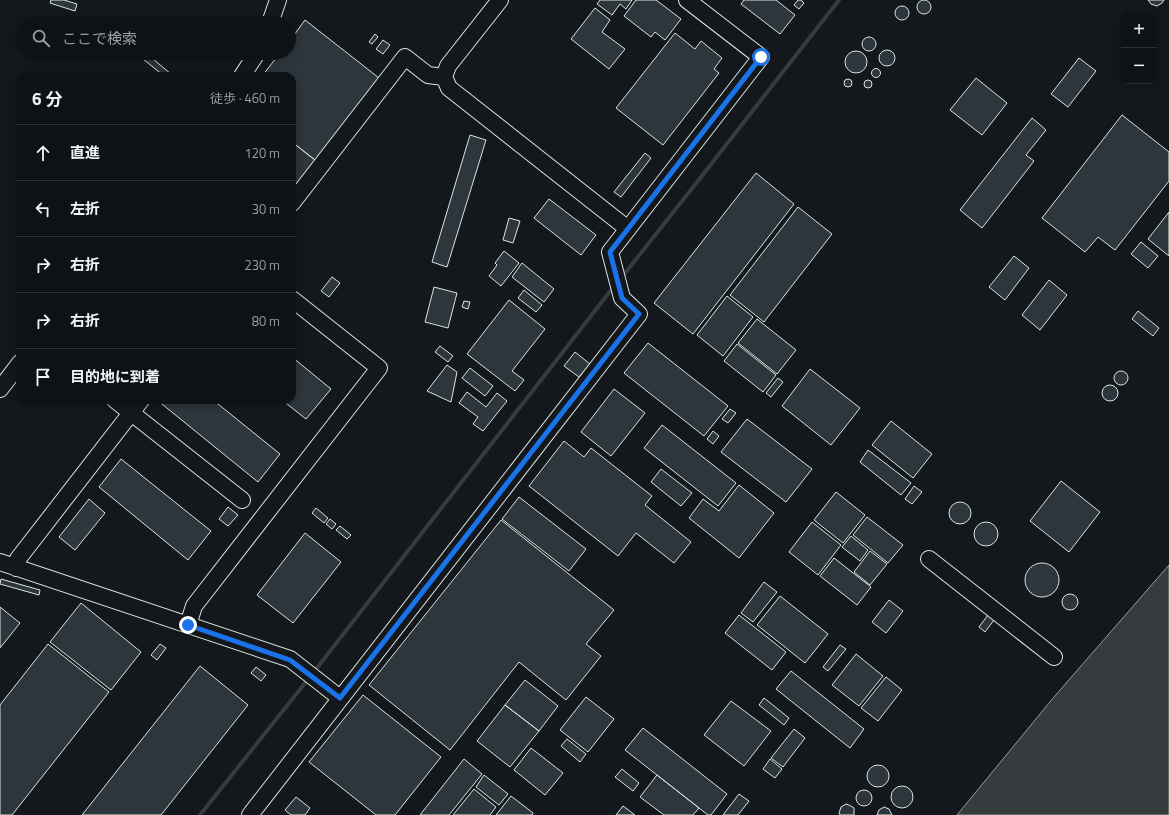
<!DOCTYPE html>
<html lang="ja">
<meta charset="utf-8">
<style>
:root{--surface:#0f1215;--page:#1d2022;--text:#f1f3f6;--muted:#9b9ea0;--line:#2f3234}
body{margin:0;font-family:"Titillium Web","Noto Sans JP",sans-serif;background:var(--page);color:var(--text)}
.controls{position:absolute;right:12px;top:12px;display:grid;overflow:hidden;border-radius:8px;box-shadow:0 2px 10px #0003}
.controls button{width:36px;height:36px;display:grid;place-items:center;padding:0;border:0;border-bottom:1px solid var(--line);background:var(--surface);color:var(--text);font:20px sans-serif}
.stop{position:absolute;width:12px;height:12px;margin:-9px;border:3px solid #1a73e8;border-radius:50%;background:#fff}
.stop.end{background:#1a73e8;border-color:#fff;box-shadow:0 1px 4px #0008}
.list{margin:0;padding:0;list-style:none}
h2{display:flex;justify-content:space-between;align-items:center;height:52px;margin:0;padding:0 16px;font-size:17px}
h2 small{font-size:13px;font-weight:400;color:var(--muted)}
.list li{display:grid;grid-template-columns:26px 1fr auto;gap:12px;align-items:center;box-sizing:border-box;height:56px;padding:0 16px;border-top:1px solid var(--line)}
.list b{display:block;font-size:15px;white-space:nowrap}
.list em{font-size:13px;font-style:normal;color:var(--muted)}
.icon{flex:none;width:22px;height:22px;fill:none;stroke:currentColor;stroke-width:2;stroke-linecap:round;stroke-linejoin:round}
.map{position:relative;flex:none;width:1169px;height:815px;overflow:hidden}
.search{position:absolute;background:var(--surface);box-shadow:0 2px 10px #0003;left:16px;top:16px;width:280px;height:44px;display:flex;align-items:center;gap:10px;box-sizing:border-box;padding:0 14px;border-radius:22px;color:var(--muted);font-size:15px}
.panel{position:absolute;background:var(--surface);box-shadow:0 2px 10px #0003;left:16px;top:72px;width:280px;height:332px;border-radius:12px}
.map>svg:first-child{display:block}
.water{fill:#363b3e;stroke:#939e99}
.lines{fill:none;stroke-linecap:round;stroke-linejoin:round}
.stream{stroke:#363b3e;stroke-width:4}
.building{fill:#2c363c;stroke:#d8e6dc}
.minor-casing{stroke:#d8e6dc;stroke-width:18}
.minor{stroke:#14181c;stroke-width:16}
.route{stroke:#1a73e8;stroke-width:5}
</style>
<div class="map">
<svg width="1169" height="815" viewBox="0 0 1169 815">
<rect width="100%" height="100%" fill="#14181c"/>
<path class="water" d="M1169 565V815H957L1054 697Z"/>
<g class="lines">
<path class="stream" d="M622 277 705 172 839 0
M313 673 615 285
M200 815 309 678"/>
</g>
<path class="building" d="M51 0H64L77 4 75 11 50 3Z
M600 0H632L626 9 620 4 612 15 597 4Z
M636 0H656L681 19 665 40 655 32 651 37 624 16Z
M744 0H776L795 15 780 34 741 4Z
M798 0H801L804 3 799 9 794 5Z
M1148 0H1164L1162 3 1157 6 1151 4Z
M917 7a7 7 0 1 1 14 0a7 7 0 1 1-14 0Z
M895 13a7 7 0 1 1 14 0a7 7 0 1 1-14 0Z
M595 8 610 20 602 32 625 49 609 69 571 39Z
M305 20 379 78 315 160 292 142V76H262L280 53H289V42Z
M675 33 695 49 701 41 722 58 714 69 719 73 663 145 616 108Z
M375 34 378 37 372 44 369 42Z
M862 44a7 7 0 1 1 14 0a7 7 0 1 1-14 0Z
M383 40 390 45 383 54 376 49Z
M879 58a8 8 0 1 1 16 0a8 8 0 1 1-16 0Z
M845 62a11 11 0 1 1 22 0a11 11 0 1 1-22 0Z
M147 54 171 74 169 76H164L143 59Z
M1079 58 1096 71 1068 107 1051 94Z
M871.5 73a4.5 4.5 0 1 1 9 0a4.5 4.5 0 1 1-9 0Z
M976 78 1007 103 982 135 950 110Z
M844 83a4 4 0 1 1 8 0a4 4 0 1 1-8 0Z
M864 84a4 4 0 1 1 8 0a4 4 0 1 1-8 0Z
M1122 115 1169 152V181L1115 250 1098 237 1085 252 1042 218Z
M1032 118 1046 130 1026 155 1034 161 982 228 960 210Z
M470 135 486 140 447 267 432 262Z
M292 142 315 160 292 190Z
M645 153 651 158 621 197 614 192Z
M756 173 794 204 693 334 654 303Z
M549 199 596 235 581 255 534 218Z
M798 207 832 234 764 322 730 295Z
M1169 212V256L1148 239Z
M509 218 520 221 513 243 503 240Z
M1141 242 1158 256 1148 268 1131 254Z
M504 251 519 263 501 286 489 276 497 265 495 263Z
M1014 256 1029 268 1005 300 989 287Z
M522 263 554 289 544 302 512 277Z
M332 277 340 283 329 297 321 291Z
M1049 280 1067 295 1040 330 1022 315Z
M434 287 457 293 448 328 425 322Z
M524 290 542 305 536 312 518 298Z
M727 296 753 317 723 356 697 335Z
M509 300 545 329 512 371 524 380 515 391 467 354Z
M464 301 470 302 468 309 462 307Z
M1138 311 1159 328 1153 336 1132 319Z
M757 319 796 350 777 374 738 343Z
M648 343 728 406 704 436 624 373Z
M737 344 776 375 763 392 724 361Z
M440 346 453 356 448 362 435 352Z
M575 352 590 364 579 377 564 366Z
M292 357 331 389 306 419 282 400H292Z
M447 365 457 372 451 402 427 391Z
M470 368 493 386 485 396 462 378Z
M810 369 860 408 831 445 782 406Z
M1114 378a7 7 0 1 1 14 0a7 7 0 1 1-14 0Z
M778 378 783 382 771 397 766 393Z
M1102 393a8 8 0 1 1 16 0a8 8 0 1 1-16 0Z
M614 389 645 413 611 456 581 432Z
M467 392 486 407 497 393 507 401 483 431 473 424 478 417 459 403Z
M157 400H213L280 454 258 482Z
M730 409 736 413 728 423 722 419Z
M747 419 812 469 786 502 721 452Z
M891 421 932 454 913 478 872 445Z
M662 425 736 483 718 506 644 448Z
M713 431 719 436 713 444 707 439Z
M564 441 584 457 591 448 652 496 645 505 691 542 674 563 636 533 618 556 529 486Z
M868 450 911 483 901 495 860 462Z
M121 459 211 531 188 560 99 487Z
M661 469 692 493 681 506 651 482Z
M1061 481 1100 512 1069 552 1030 521Z
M739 485 774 513 739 558 689 518 703 499 719 511Z
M914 486 922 492 912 504 905 499Z
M836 492 865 515 843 543 814 520Z
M519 497 586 549 569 571 502 519Z
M89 499 105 513 75 550 59 537Z
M949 513a11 11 0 1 1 22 0a11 11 0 1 1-22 0Z
M228 507 238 515 228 526 219 519Z
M316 508 328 518 324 523 312 513Z
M867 517 903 545 888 563 853 535Z
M330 519 336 524 332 529 326 524Z
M501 520 614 610 586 644 601 656 566 700 519 662 450 750 369 685Z
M812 522 841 545 818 575 789 552Z
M974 534a12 12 0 1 1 24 0a12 12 0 1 1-24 0Z
M340 526 351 535 347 539 336 530Z
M305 533 341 562 293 623 257 595Z
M851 536 868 550 860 561 842 547Z
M870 551 887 564 870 585 854 572Z
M834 558 871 587 857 605 820 576Z
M1025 580a17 17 0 1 1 34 0a17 17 0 1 1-34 0Z
M1 579 40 590 39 595 0 584Z
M764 582 777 592 753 622 741 613Z
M1062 602a8 8 0 1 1 16 0a8 8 0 1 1-16 0Z
M780 596 828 634 805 663 757 625Z
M889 600 903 611 886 633 872 622Z
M81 603 141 652 111 690 50 642Z
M0 607 20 623 0 648Z
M739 615 786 652 772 670 725 633Z
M988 615 994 620 985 632 979 627Z
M48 644 109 692 12 815H0V705Z
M160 644 166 648 157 660 151 655Z
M840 645 846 649 828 671 823 667Z
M856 654 883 676 859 706 832 685Z
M200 666 248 705 161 815H82Z
M256 667 266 675 261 681 251 673Z
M791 671 864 729 850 748 776 689Z
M886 677 902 690 878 721 861 708Z
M525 680 558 706 539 731 505 705Z
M363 695 441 757 395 815H376L309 762Z
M586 697 614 719 588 752 560 730Z
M764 698 789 718 784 725 759 705Z
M731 701 771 731 744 766 704 735Z
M505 705 539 731 510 767 477 741Z
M643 728 727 794 711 815H708L625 750Z
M794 729 805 738 783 767 771 758Z
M567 739 586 754 580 762 561 746Z
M531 748 563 773 545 795 514 770Z
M464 759 482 774 449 815H420Z
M770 759 782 769 775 778 763 769Z
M867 776a11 11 0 1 1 22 0a11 11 0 1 1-22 0Z
M622 769 639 783 633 791 615 777Z
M484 775 508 794 499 805 476 787Z
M657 775 699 808 693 815H664L640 797Z
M891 797a11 11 0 1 1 22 0a11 11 0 1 1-22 0Z
M474 789 496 807 490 815H453Z
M856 798a8 8 0 1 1 16 0a8 8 0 1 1-16 0Z
M739 794 749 801 738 815H723Z
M511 796 533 813 532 815H496Z
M296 797 310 808 305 815H291L285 810Z
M846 804 849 805 854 808V815H840L839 813 841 807Z
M623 806 635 815H616Z
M884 807 889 809 892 815H877L879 810Z"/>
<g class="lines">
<g class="minor-casing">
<path id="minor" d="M500 0 448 66 444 77 449 88 628 229
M270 23 278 0
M242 76 257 53
M292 203 405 57 428 75 444 77
M0 389 20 363
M115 400 242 500
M929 559 1054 657
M0 562 290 659 340 698
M16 568 18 559 141 400
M188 625 194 606 379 368 292 299
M250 815 639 314 622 298 610 252 761 57 687 0"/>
</g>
<use href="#minor" class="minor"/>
</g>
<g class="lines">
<path class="route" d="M188 625 290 660 340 698 639 314 622 298 610 252 761 57"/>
</g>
</svg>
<div class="controls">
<button>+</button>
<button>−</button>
</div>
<div class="stop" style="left:761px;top:57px"></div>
<div class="stop end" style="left:188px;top:625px"></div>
<div class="search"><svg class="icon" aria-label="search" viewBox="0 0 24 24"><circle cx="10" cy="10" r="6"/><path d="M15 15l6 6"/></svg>ここで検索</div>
<section class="panel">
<h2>6 分<small>徒歩 · 460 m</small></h2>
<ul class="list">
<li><svg class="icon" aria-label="ahead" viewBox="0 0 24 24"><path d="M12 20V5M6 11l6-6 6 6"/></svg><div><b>直進</b></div><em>120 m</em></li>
<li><svg class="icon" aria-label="left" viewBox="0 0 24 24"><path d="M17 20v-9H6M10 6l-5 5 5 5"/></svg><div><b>左折</b></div><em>30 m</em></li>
<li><svg class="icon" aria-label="right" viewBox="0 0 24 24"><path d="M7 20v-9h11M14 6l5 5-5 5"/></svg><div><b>右折</b></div><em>230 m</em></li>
<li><svg class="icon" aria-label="right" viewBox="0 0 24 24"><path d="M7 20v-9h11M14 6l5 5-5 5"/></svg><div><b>右折</b></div><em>80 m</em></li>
<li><svg class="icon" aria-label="arrive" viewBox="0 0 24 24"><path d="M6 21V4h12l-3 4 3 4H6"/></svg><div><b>目的地に到着</b></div></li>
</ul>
</section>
</div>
